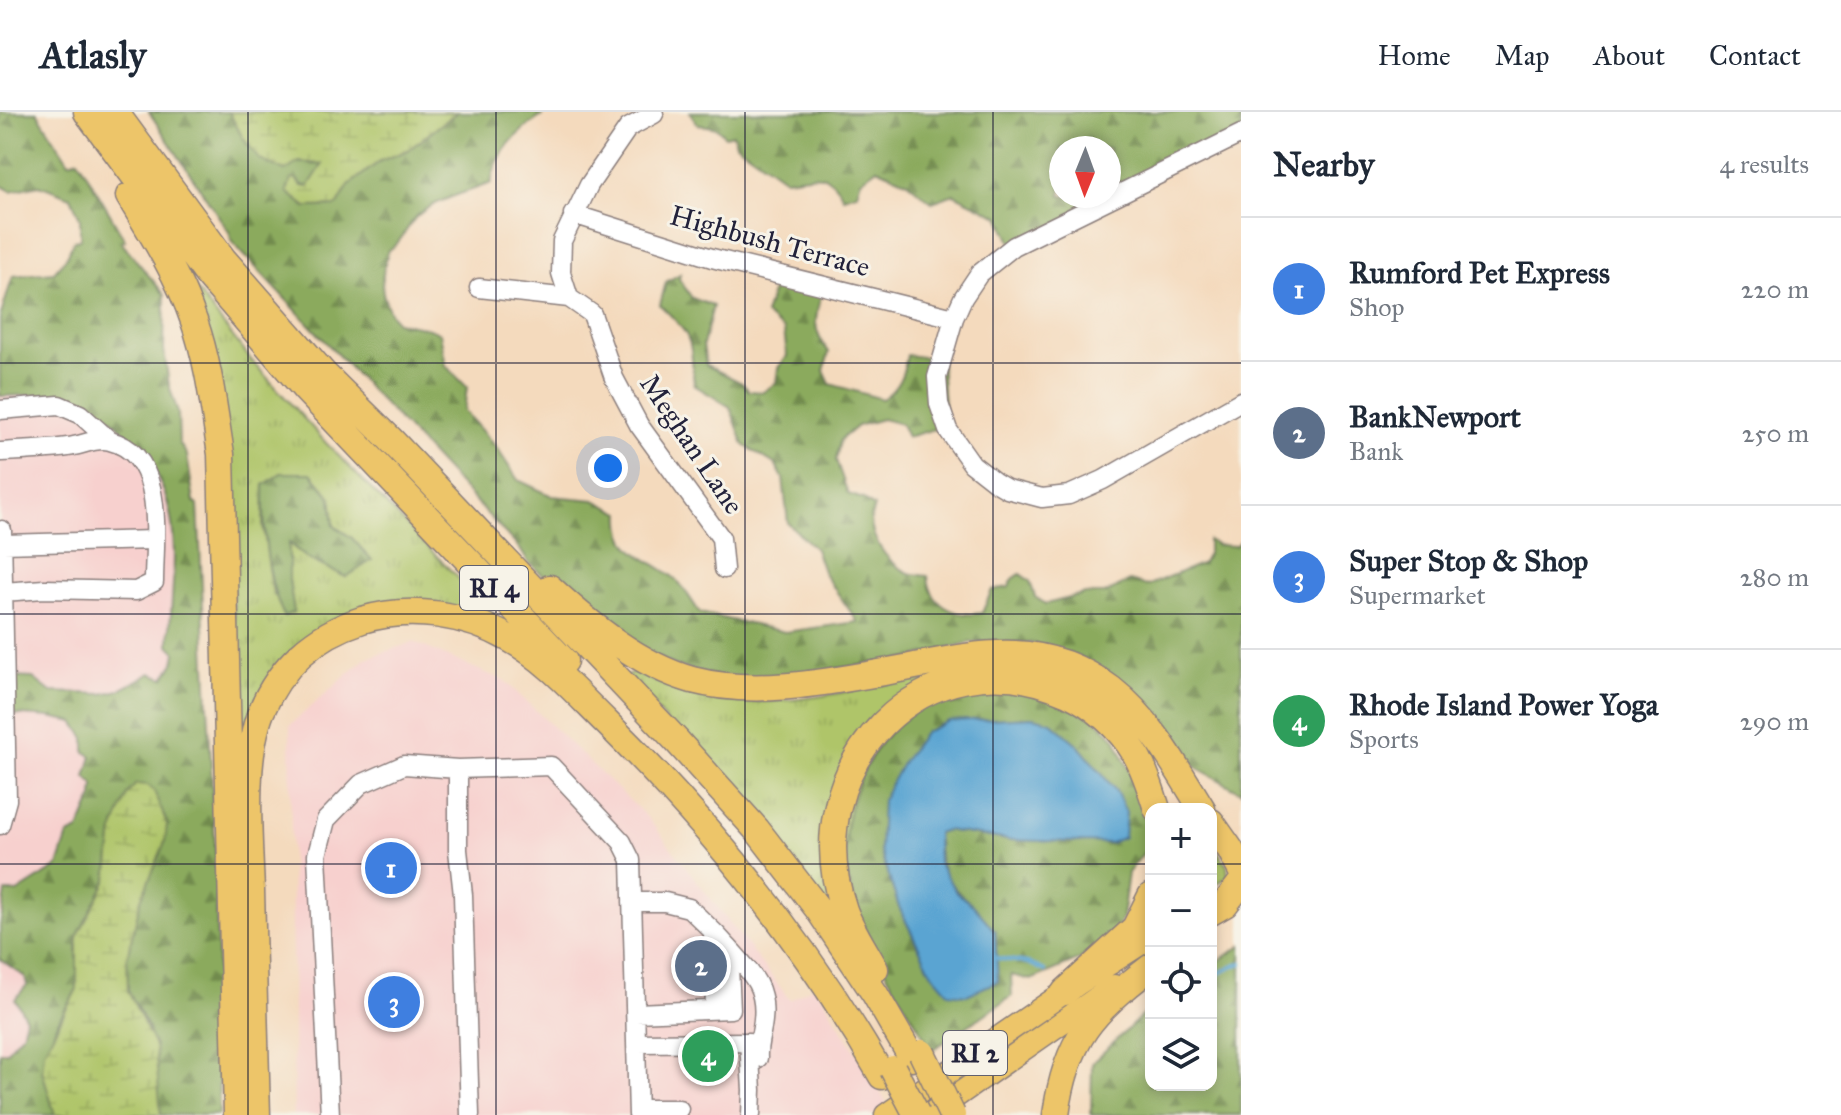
<!DOCTYPE html>
<meta charset="utf-8">
<style>
:root{--surface:#fff;--page:#f6f6f7;--text:#1f2937;--muted:#747a83;--line:#e0e1e3;--accent:#d93025}
body{margin:0;font-family:"IM FELL Great Primer",serif;background:var(--page);color:var(--text)}
.controls{position:absolute;right:24px;bottom:24px;display:grid;overflow:hidden;border-radius:16px;box-shadow:0 4px 12px #0003}
.controls button{width:72px;height:72px;display:grid;place-items:center;padding:0;border:0;border-bottom:2px solid var(--line);background:var(--surface);color:var(--text);font:40px sans-serif}
.compass{position:absolute;left:1049px;top:24px;width:72px;height:72px;border-radius:50%;background:var(--surface);box-shadow:0 4px 12px #0003;rotate:181deg}
.you{position:absolute;left:608px;top:356px;width:28px;height:28px;margin:-20px;border:6px solid #fff;border-radius:50%;background:#1a73e8;box-shadow:0 0 0 12px #1a73e833}
.badge{display:grid;place-items:center;width:52px;height:52px;border-radius:50%;background:var(--accent);color:#fff;font-size:26px;font-weight:700}
.pin{position:absolute;translate:-50% -50%;border:4px solid #fff;box-shadow:0 2px 8px #0006}
.list{margin:0;padding:0;list-style:none}
h2{display:flex;justify-content:space-between;align-items:center;height:104px;margin:0;padding:0 32px;font-size:34px}
h2 small{font-size:26px;font-weight:400;color:var(--muted)}
.list li{display:grid;grid-template-columns:52px 1fr auto;gap:24px;align-items:center;box-sizing:border-box;height:144px;padding:0 32px;border-top:2px solid var(--line)}
.list b{display:block;font-size:30px;white-space:nowrap}
.list p{margin:0;font-size:26px;white-space:nowrap;color:var(--muted)}
.list em{font-size:26px;font-style:normal;color:var(--muted)}
.icon{flex:none;width:44px;height:44px;fill:none;stroke:currentColor;stroke-width:2;stroke-linecap:round;stroke-linejoin:round}
.map{position:relative;flex:none;width:1241px;height:1003px;overflow:hidden}
header{display:flex;align-items:center;gap:48px;box-sizing:border-box;height:112px;padding:0 40px;background:var(--surface);border-bottom:2px solid var(--line)}
header strong{font-size:38px}
nav{display:flex;gap:44px;margin-inline-start:auto;font-size:28px}
main{display:flex}
aside{flex:1;background:var(--surface)}
.map>svg:first-child{display:block}
.built{fill:#f7d0ce}
.grass{fill:url(#grass-tufts);stroke:#687452;stroke-width:2;fill-rule:evenodd}
.forest{fill:url(#forest-firs);stroke:#56664c;stroke-width:2;fill-rule:evenodd}
.wetland{fill:url(#wetland-marsh);stroke:#687452;stroke-width:2}
.water{fill:#5aa4d2;stroke:#3e6386;stroke-width:2}
.lines{fill:none;stroke-linecap:round;stroke-linejoin:round}
.stream{stroke:#5aa4d2;stroke-width:4}
.minor-casing{stroke:#8b7e7c;stroke-width:21}
.major-casing{stroke:#8b7e7c;stroke-width:25}
.highway-casing{stroke:#8b7e7c;stroke-width:29}
.minor{stroke:#fff;stroke-width:18}
.major{stroke:#edc569;stroke-width:22}
.highway{stroke:#edc569;stroke-width:26}
.highway-bridge-casing{stroke:#8b7e7c;stroke-width:29;stroke-linecap:butt}
.highway-bridge{stroke:#edc569;stroke-width:26}
.grid{fill:none;stroke:#22223b;stroke-width:2;stroke-opacity:0.55}
.labels{text-anchor:middle;dominant-baseline:central;stroke-width:6;stroke-linejoin:round;paint-order:stroke}
.shield{fill:#f7f3e8;stroke:#62616f;stroke-width:2}
.shield-label{font-size:26px;font-weight:bold;fill:#22223b}
.street-label{font-size:28px;fill:#22223b;stroke:#f7f3e8}
</style>
<header>
<strong>Atlasly</strong>
<nav><a>Home</a><a>Map</a><a>About</a><a>Contact</a></nav>
</header>
<main>
<div class="map">
<svg width="1241" height="1003" viewBox="0 0 1241 1003">
<defs>
<pattern id="grass-tufts" width="24" height="20" patternUnits="userSpaceOnUse" patternTransform="scale(2)"><rect width="24" height="20" fill="#afc569"/><path d="M3 7l-1-3M5 7V3M7 7l1-3M15 17l-1-3M17 17v-4M19 17l1-3" fill="none" stroke="#96a95c"/></pattern>
<pattern id="forest-firs" width="22" height="20" patternUnits="userSpaceOnUse" patternTransform="scale(2)"><rect width="22" height="20" fill="#8baa5d"/><path d="M5 1l3.5 6h-7zM16 11l3.5 6h-7z" fill="#718a4e"/></pattern>
<pattern id="wetland-marsh" width="20" height="14" patternUnits="userSpaceOnUse" patternTransform="scale(2)"><rect width="20" height="14" fill="#afc569"/><path d="M1 5h8M5 5V1M11 12h8M15 12V8" fill="none" stroke="#96a95c"/></pattern>
</defs>
<rect width="100%" height="100%" fill="#f7f3e8"/>
<filter id="ink" filterUnits="userSpaceOnUse"><feTurbulence type="fractalNoise" baseFrequency=".0125" numOctaves="2"/><feDisplacementMap in="SourceGraphic" scale="16" xChannelSelector="R" yChannelSelector="G"/><feConvolveMatrix kernelMatrix="1 2 1 2 8 2 1 2 1" color-interpolation-filters="sRGB"/></filter>
<filter id="wash" filterUnits="userSpaceOnUse"><feTurbulence type="fractalNoise" baseFrequency=".006" numOctaves="4" result="noise"/><feDisplacementMap in="SourceGraphic" scale="32" xChannelSelector="R" yChannelSelector="G"/><feGaussianBlur stdDeviation="1.8" result="paint"/><feColorMatrix in="noise" values="0 0 0 0 0 0 0 0 0 0 0 0 0 0 0 0 0 1.4 0 .05"/><feComposite in="paint" operator="in"/></filter>
<g filter="url(#wash)">
<rect width="100%" height="100%" fill="#f4dabd"/>
<path class="built" d="M0 284 82 286 111 306 152 350 168 384 174 425 169 532 176 540 174 551 164 566 151 561 120 578 102 582 51 580 33 566 9 602 49 604 74 610 85 626 92 644 94 673 93 685 79 718 68 723 58 754 17 780 0 814Z
M413 530 505 569 647 705 790 888 815 873 888 993 873 1003H294L290 613 365 547Z
M0 847 25 865 27 873 26 906 22 922 6 941 0 940Z"/>
<path class="grass" d="M183 161 252 249 327 332 509 518 444 499 305 533 239 660 229 357ZM264 373 331 385 334 414 352 426 346 465 308 447 288 431 289 468 293 500 273 482 263 413Z
M950 559 831 800 627 564 633 560C663 572 694 587 726 589 800 595 877 572 950 559Z
M1211 729 1227 754 1228 764 1211 776Z"/>
<path class="forest" d="M0 0H37L69 50 78 47 125 128 120 129 165 183 164 238 169 273 178 301 179 331 187 343 194 390 198 393 216 752 219 1003H161L148 915 128 879 127 845 141 787 165 730 113 720 107 768 77 825V877L56 913 42 958 55 1003H0V940H6L22 922 26 906 15 887 27 873 25 865 0 847V814L6 780H17L58 754 68 723 79 718 93 685 94 673 86 665 92 644 85 640V626L74 610 49 605 9 602 12 565 33 566 51 580 102 582 120 578 151 561 164 566 174 551 176 540 169 533C173 448 190 385 124 319 112 307 96 291 80 286 63 280 20 284 0 284V206L13 164 54 160 66 146 74 128 80 127V106L71 85 39 73 11 79 0 73Z
M149 0H229L243 26 260 48 323 52 308 75 291 68 287 80 306 95 337 94 349 73 380 49 408 38 457 0H542V4C517 20 496 40 491 71 469 80 433 88 416 105 406 116 402 130 388 139 380 169 378 183 396 210L423 215 440 221 446 254 467 275 464 299 496 335 518 368 552 384 595 388 621 401C618 442 647 444 673 465 684 474 692 490 700 501L785 520 858 510 824 462 815 437 788 411 783 366 776 353 744 333 730 295 694 273C690 227 695 226 660 193L666 170 680 162 679 167 692 186 713 194 703 233 706 253 742 271 749 279 763 280 776 271 778 256 787 244 784 218 765 203 778 161 824 174C816 202 809 216 829 240L824 259 830 272 882 287C898 277 904 262 907 243L941 247 945 314 907 325 901 312 882 307 857 314 840 328 836 348 848 382 863 387 874 395C863 419 886 451 909 461 914 463 922 463 928 464 930 493 955 506 982 501L992 478 1009 475 1013 467 1020 462 1030 469 1035 485 1046 492 1085 482H1105L1130 469 1147 474 1203 451 1208 442V428L1218 433 1235 434 1241 429V680L1189 651 1149 593 1082 546 1031 531 972 530 907 547 737 570 674 553 617 527 528 450 520 437 232 130 229 120Z
M690 0H1241V24L1013 134 999 104 954 82 932 90 906 69 877 56 861 68 857 81 843 85C827 55 815 64 785 67L736 32 733 22 725 24 717 16 697 12ZM1061 36H1109V84H1061Z
M281 361H311L331 385 334 414 352 426 372 448 346 465 308 447 289 431V468L294 500 284 504C265 466 263 415 264 373Z
M983 574 1022 576 1094 606 1115 626 1147 699 1149 734 1128 761 1122 806 1112 828 1078 848 1031 868 1011 863 1012 884 932 938C901 885 862 829 848 768 835 715 861 640 904 607 927 589 956 582 983 574ZM1034 605 1009 728 946 718 937 721C938 757 945 771 974 794L931 860 899 795 880 738 925 620 949 609Z
M1241 834V1003H1091L1092 951 1151 895V973H1211V854Z"/>
<path class="wetland" d="M229 0H457L408 38 380 49 349 73 337 94 306 95 287 80 291 67 295 66 302 74 308 75 323 52 299 50 285 59 260 48 243 26Z
M136 672 148 673 154 679 167 712 165 730 141 787 127 845 128 879 155 934 161 1003H55L42 958 44 939 77 877V825L107 768 113 720 128 681Z"/>
<path class="water" d="M1034 605 1051 610 1077 632 1116 679 1126 700 1124 725 1111 731 1009 728 946 718 937 721 938 750 956 780 974 794 995 819 998 869 967 883 949 881 931 860 899 795 880 738 882 688 904 648 925 620 949 609Z"/>
<g class="lines">
<path class="stream" d="M996 846 1028 851 1045 859
M1211 865 1241 851"/>
</g>
</g>
<g filter="url(#ink)">
<g class="lines">
<g class="minor-casing">
<path id="minor" d="M654 2 628 16 589 73 562 129 561 161 569 186 592 202 614 266 639 313 721 426 724 457
M1241 22 1014 134 979 162 963 186 954 206 937 265 939 292 948 318 972 352 995 370 1007 377 1042 386 1069 383 1103 368 1241 289
M573 102 712 146 954 206
M479 176 569 186
M0 298 59 293 80 302 109 328
M0 340C22 339 45 338 68 335 81 334 97 325 110 329 167 343 154 426 154 470L136 479 44 477 3 480
M3 432 154 428
M0 713 7 688 2 418
M632 790H665L689 796 717 823 728 835 731 897 636 901
M713 819 715 898
M728 835C749 859 767 873 763 908 762 921 757 932 758 946
M637 931 749 930 752 978 751 1003
M639 997H679
M330 1003 317 743 326 708 361 672 404 653 458 657
M470 1003 463 783 458 738V657L551 654 622 730 631 748 638 1003"/>
</g>
<g class="major-casing">
<path id="major" d="M886 1003 1065 880 1151 825
M929 1003 1114 874"/>
</g>
<g class="highway-casing">
<path id="highway" d="M87 0 207 162 306 278 564 549
M115 0 223 147 324 262 390 327 675 627 757 718 818 797 875 882 912 946
M129 84C153 123 179 165 194 209 209 251 214 298 221 342L237 1003
M550 476C589 512 639 553 692 568 753 584 823 571 884 560 967 545 1036 521 1111 577 1151 608 1176 655 1202 697
M1211 710 1230 737 1241 758
M1211 800 1225 792 1241 771
M875 857C865 838 851 818 844 798 794 655 925 516 1068 581 1094 593 1120 616 1135 641 1145 658 1151 678 1157 697
M1065 880 1135 816 1151 784
M257 1003C255 928 253 853 251 778 249 726 242 648 261 600 280 554 315 523 362 508 410 493 467 502 510 527 548 548 576 581 607 611 713 716 808 834 882 964
M1056 1003C1066 927 1092 900 1151 855"/>
</g>
<use href="#minor" class="minor"/>
<use href="#major" class="major"/>
<use href="#highway" class="highway"/>
<g class="highway-bridge-casing">
<path id="highway-bridge" d="M922 941 952 1003
M893 957 917 1003"/>
</g>
<use href="#highway-bridge" class="highway-bridge"/>
</g>
</g>
<path class="grid" d="M248 0V1003M496 0V1003M745 0V1003M993 0V1003M0 251H1241M0 502H1241M0 752H1151M1211 752H1241"/>
<g class="labels">
<g class="shield">
<rect x="460" y="454" width="68" height="44" rx="6"/>
<rect x="943" y="919" width="64" height="44" rx="6"/>
</g>
<g class="shield-label">
<text x="494" y="476">RI 4</text>
<text x="975" y="941">RI 2</text>
</g>
<g class="street-label">
<text transform="translate(770 129) rotate(15)">Highbush Terrace</text>
<text transform="translate(692 332) rotate(56)">Meghan Lane</text>
</g>
</g>
</svg>
<div class="controls">
<button>+</button>
<button>−</button>
<button><svg class="icon" aria-label="locate" viewBox="0 0 24 24"><circle cx="12" cy="12" r="6"/><path d="M12 2v4M12 18v4M2 12h4M18 12h4"/></svg></button>
<button><svg class="icon" aria-label="layers" viewBox="0 0 24 24"><path d="M12 4l9 5-9 5-9-5zM3 14l9 5 9-5"/></svg></button>
</div>
<svg class="compass" viewBox="-18 -18 36 36"><path d="M0-13l5 13h-10z" fill="#e53935"/><path d="M0 13l5-13h-10z" fill="#747a83"/></svg>
<div class="you"></div>
<div class="pin badge" style="left:391px;top:756px;background:#3f7fe0">1</div>
<div class="pin badge" style="left:701px;top:854px;background:#5c6f8a">2</div>
<div class="pin badge" style="left:394px;top:890px;background:#3f7fe0">3</div>
<div class="pin badge" style="left:708px;top:944px;background:#2e9e5b">4</div>
</div>
<aside>
<h2>Nearby<small>4 results</small></h2>
<ul class="list">
<li><span class="badge" style="background:#3f7fe0">1</span><div><b>Rumford Pet Express</b><p>Shop</p></div><em>220 m</em></li>
<li><span class="badge" style="background:#5c6f8a">2</span><div><b>BankNewport</b><p>Bank</p></div><em>250 m</em></li>
<li><span class="badge" style="background:#3f7fe0">3</span><div><b>Super Stop &amp; Shop</b><p>Supermarket</p></div><em>280 m</em></li>
<li><span class="badge" style="background:#2e9e5b">4</span><div><b>Rhode Island Power Yoga</b><p>Sports</p></div><em>290 m</em></li>
</ul>
</aside>
</main>
